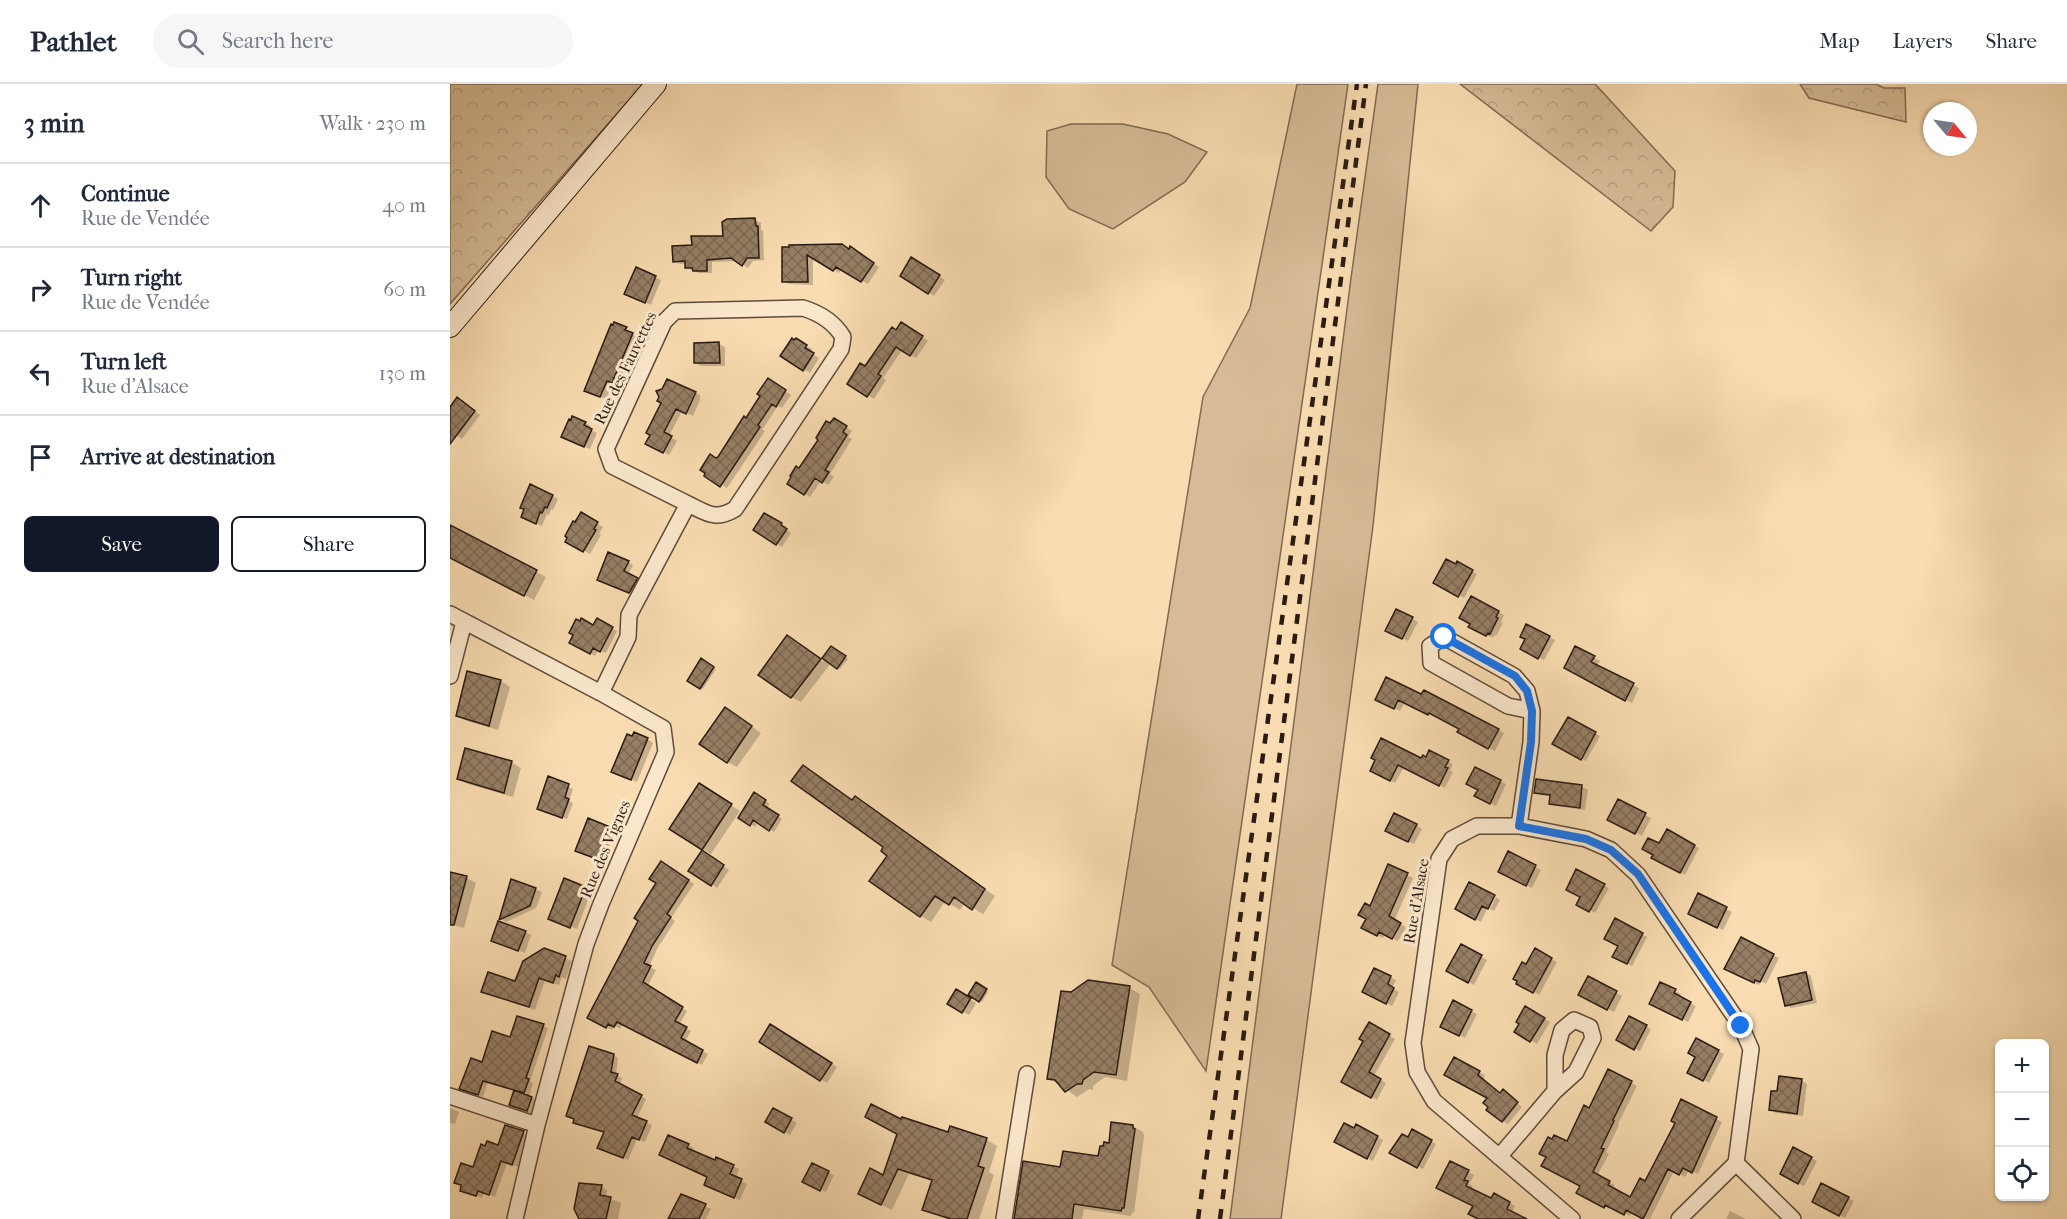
<!DOCTYPE html>
<meta charset="utf-8">
<style>
:root{--surface:#fff;--page:#f6f6f7;--text:#1f2937;--muted:#747a83;--line:#e0e1e3;--accent:#111827}
body{margin:0;font-family:"IM FELL French Canon",serif;background:var(--page);color:var(--text)}
.controls{position:absolute;right:18px;bottom:18px;display:grid;overflow:hidden;border-radius:9px;box-shadow:0 2px 4px #0004}
.controls button{width:54px;height:54px;display:grid;place-items:center;padding:0;border:0;border-bottom:2px solid var(--line);background:var(--surface);color:var(--text);font:30px sans-serif}
.compass{position:absolute;left:1473px;top:18px;width:54px;height:54px;border-radius:50%;background:var(--surface);box-shadow:0 2px 4px #0004;rotate:119deg}
.stop{position:absolute;width:18px;height:18px;margin:-14px;border:4px solid #1a73e8;border-radius:50%;background:#fff}
.stop.end{background:#1a73e8;border-color:#fff;box-shadow:0 2px 6px #0008}
.list{margin:0;padding:0;list-style:none}
h2{display:flex;justify-content:space-between;align-items:center;height:78px;margin:0;padding:0 24px;font-size:26px}
h2 small{font-size:20px;font-weight:400;color:var(--muted)}
.list li{display:grid;grid-template-columns:39px 1fr auto;gap:18px;align-items:center;box-sizing:border-box;height:84px;padding:0 24px;border-top:2px solid var(--line)}
.list b{display:block;font-size:22px;white-space:nowrap}
.list p{margin:0;font-size:20px;white-space:nowrap;color:var(--muted)}
.list em{font-size:20px;font-style:normal;color:var(--muted)}
.actions{display:flex;gap:12px;padding:18px 24px}
.actions a{flex:1;padding:14px 0;border:2px solid var(--accent);border-radius:9px;text-align:center;font-size:21px;color:var(--accent)}
.actions .main{background:var(--accent);color:#fff}
.icon{flex:none;width:33px;height:33px;fill:none;stroke:currentColor;stroke-width:2;stroke-linecap:round;stroke-linejoin:round}
.map{position:relative;flex:none;width:1617px;height:1135px;overflow:hidden}
header{display:flex;align-items:center;gap:36px;box-sizing:border-box;height:84px;padding:0 30px;background:var(--surface);border-bottom:2px solid var(--line)}
header strong{font-size:28px}
nav{display:flex;gap:33px;margin-inline-start:auto;font-size:21px}
.search{width:420px;height:54px;background:var(--page);display:flex;align-items:center;gap:15px;box-sizing:border-box;padding:0 21px;border-radius:33px;color:var(--muted);font-size:22px}
main{display:flex}
aside{flex:1;background:var(--surface)}
.map>svg:first-child{display:block}
.green{fill:#d6bb96;stroke:#806b54;stroke-width:1.5}
.forest{fill:url(#forest-crowns);stroke:#806b54;stroke-width:1.5}
.shadow{fill:#0003}
.building{fill:url(#building-cross-hatch);stroke:#2a1b12;stroke-width:1.5}
.lines{fill:none;stroke-linecap:round;stroke-linejoin:round}
.street-casing{stroke:#5e4b3a;stroke-width:18}
.secondary-casing{stroke:#2a1b12;stroke-width:22}
.street{stroke:#fbe8cc;stroke-width:15}
.secondary{stroke:#fbe8cc;stroke-width:20}
.rail{stroke:#2a1b12;stroke-width:4.5;stroke-dasharray:10 10;stroke-linecap:butt}
.route{stroke:#1a73e8;stroke-width:8}
.labels{text-anchor:middle;dominant-baseline:central;stroke-width:6;stroke-linejoin:round;paint-order:stroke}
.street-label{font-size:16px;fill:#2a1b12;stroke:#fbe8cc}
</style>
<header>
<strong>Pathlet</strong>
<div class="search"><svg class="icon" aria-label="search" viewBox="0 0 24 24"><circle cx="10" cy="10" r="6"/><path d="M15 15l6 6"/></svg>Search here</div>
<nav><a>Map</a><a>Layers</a><a>Share</a></nav>
</header>
<main>
<aside>
<h2>3 min<small>Walk · 230 m</small></h2>
<ul class="list">
<li><svg class="icon" aria-label="ahead" viewBox="0 0 24 24"><path d="M12 20V5M6 11l6-6 6 6"/></svg><div><b>Continue</b><p>Rue de Vendée</p></div><em>40 m</em></li>
<li><svg class="icon" aria-label="right" viewBox="0 0 24 24"><path d="M7 20v-9h11M14 6l5 5-5 5"/></svg><div><b>Turn right</b><p>Rue de Vendée</p></div><em>60 m</em></li>
<li><svg class="icon" aria-label="left" viewBox="0 0 24 24"><path d="M17 20v-9H6M10 6l-5 5 5 5"/></svg><div><b>Turn left</b><p>Rue d'Alsace</p></div><em>130 m</em></li>
<li><svg class="icon" aria-label="arrive" viewBox="0 0 24 24"><path d="M6 21V4h12l-3 4 3 4H6"/></svg><div><b>Arrive at destination</b></div></li>
</ul>
<div class="actions"><a class="main">Save</a><a>Share</a></div>
</aside>
<div class="map">
<svg width="1617" height="1135" viewBox="0 0 1617 1135">
<defs>
<pattern id="forest-crowns" width="20" height="18" patternUnits="userSpaceOnUse" patternTransform="scale(1.5)"><rect width="20" height="18" fill="#d6bb96"/><path d="M2 6a3 3 0 1 1 6 0M12 15a3 3 0 1 1 6 0" fill="none" stroke="#b8a080"/></pattern>
<pattern id="building-cross-hatch" width="8" height="8" patternUnits="userSpaceOnUse" patternTransform="scale(1.5)"><rect width="8" height="8" fill="#967f65"/><path d="M0 0l8 8M0 8l8-8" fill="none" stroke="#7b6752"/></pattern>
</defs>
<rect width="100%" height="100%" fill="#f9dcb1"/>
<filter id="stains"><feTurbulence type="fractalNoise" baseFrequency=".00333" numOctaves="4"/><feColorMatrix values="0 0 0 0 .2 0 0 0 0 .09 0 0 0 0 .02 0 0 0 .5 -.17"/></filter>
<radialGradient id="worn" r=".72"><stop offset=".6" stop-color="#630" stop-opacity="0"/><stop offset="1" stop-color="#630" stop-opacity=".3"/></radialGradient>
<path class="green" d="M847 0H898L756 987 699 903 662 881 753 313 800 224Z
M928 0H968L923 442 831 1135H780L901 194Z
M621 40H673L718 50 757 68 735 98 663 145 619 125 596 93 597 47Z"/>
<path class="forest" d="M0 0H193L0 220Z
M1010 0H1145L1225 87 1223 123 1201 147Z
M1350 0H1426L1434 4H1455L1456 38 1359 14Z"/>
<path class="shadow" d="M305 136 311 139V146L313 147 314 176 303 177 298 184 288 177 262 178V189H249L236 183V180H230L224 177 243 162 275 153Z
M333 165 406 168 429 183 418 200 392 185 389 189 363 173V201L339 200 333 197Z
M462 175 495 196 484 212 452 192Z
M187 185 211 196 201 221 182 213Z
M165 240 182 248 181 250 188 254 168 301 163 299 156 315 142 309Z
M451 240 478 257 466 274 452 266 433 294 436 296 424 315 399 299 416 284Z
M346 256 362 265 360 268 369 274 360 289 354 285Z
M269 260 275 263V282H251L245 279Z
M318 296 341 311 332 324 328 322 312 346 315 347 277 404 256 391 312 312Z
M244 308 250 311V316L243 332 232 327 219 352 227 357 219 371 197 359 202 350 198 348Z
M13 319 30 331 12 355 0 347V323Z
M384 336 402 347 398 353 402 355 380 390 384 393 378 401 371 397 360 413 339 400Z
M135 339 141 342 139 345 147 349 140 365 119 356Z
M102 412 108 415 103 426 101 425 99 431 97 430 92 442 78 436Z
M132 430 153 443 149 450 151 451 140 470 117 457Z
M315 431 337 443 335 445 341 449 332 463 305 446Z
M0 443 96 493 84 516 0 473Z
M178 478 183 481 178 491 191 498 185 511 153 498Z
M1008 479 1027 490 1014 514 985 499Z
M1022 514 1054 531 1051 538 1053 539 1046 552 1044 551 1043 554 1020 542Z
M947 527 968 538 958 557 937 546Z
M147 536 167 547 156 569 148 566 145 572 121 559 144 543Z
M1077 542 1105 556 1094 576 1072 565 1077 555Z
M346 558 373 577 382 564 398 575 390 585 381 579 351 618 341 613Z
M1126 564 1150 577 1147 582 1189 604 1182 619 1116 584Z
M252 576 266 585 253 605 239 596Z
M18 589 51 597 60 603 48 646 17 637 7 632Z
M974 608 1054 649 1045 667 1009 648 1011 645 955 618 950 627 927 615 972 612Z
M285 630 311 649 287 683 277 678Z
M1118 635 1150 652 1136 677 1104 660Z
M197 655 203 659 187 698 169 691Z
M980 668 1003 680 1000 687 1003 688 995 704 954 683 945 699 922 686 927 676H972L977 675Z
M61 678 71 684 63 713 18 700 8 694Z
M1026 685 1056 700 1046 722 1026 711 1029 705Z
M99 694 123 705 119 717 123 719 117 735 94 727Z
M1087 697 1132 703 1138 706 1135 726 1106 722 1101 719V712L1091 711 1086 708Z
M259 707 290 727 261 770 221 745Z
M304 710 320 720 316 725 332 735 324 748 308 738 305 743 290 733Z
M403 717 415 720 545 812 533 830 515 819 510 826 495 817 481 838 471 832 435 763Z
M1168 717 1201 734 1192 752 1159 735Z
M139 736 165 748 153 777 133 769Z
M966 741 972 745 964 760 943 750Z
M1217 747 1249 764 1235 791 1203 774Z
M252 768 279 786 267 804 262 800Z
M1059 769 1091 786 1082 804 1055 791Z
M217 782 244 800 221 834 225 837 207 865 199 883 206 886 197 903 237 927 229 941 241 947 235 958 258 970 252 981 173 940 170 945 164 941 162 946 139 934Z
M939 782 963 794 944 837 956 843 948 857 935 850 933 854 913 843Z
M1127 787 1159 804 1145 829 1128 820 1131 813Z
M0 790 17 794 26 799 14 844 0 840Z
M115 796 141 808 127 845 104 836Z
M62 797 92 808 86 824 56 838 51 835Z
M1249 811 1282 828 1273 846 1246 832Z
M1043 812 1031 838 1007 825Z
M1046 813 1050 816 1044 827 1040 825Z
M1165 836 1197 853 1182 882 1164 872 1170 862Z
M75 848 81 851 75 869 43 857Z
M1291 855 1329 874 1316 900 1311 897 1309 901 1282 887Z
M1012 862 1037 876 1024 901 999 887Z
M94 865 122 877 116 895 112 893 109 901 95 896 85 926 33 907 66 899Z
M1085 866 1107 878 1089 911 1068 899Z
M925 886 946 896 942 904 949 908 942 922 919 910Z
M1356 889 1361 892 1367 919 1341 924 1336 921Z
M1138 894 1172 912 1164 928 1130 911Z
M526 900 538 908 532 918 520 910Z
M679 904 690 910 677 997 655 993 643 1002V1006L639 1005 627 1013 599 994 621 910Z
M506 907 526 919 519 931 499 920Z
M1225 907 1231 910 1229 914 1246 922 1238 938 1207 923Z
M1004 918 1027 930 1015 954 997 945Z
M1076 924 1100 938 1087 960 1066 948Z
M1179 934 1201 945 1190 967 1168 956Z
M919 940 945 955 924 992 936 999 927 1016 893 997 915 957Z
M93 942 98 944 80 997 83 999 79 1013 88 1017 83 1030 60 1021 65 1007 38 998 33 1013 16 1007 33 980 61 955Z
M321 942 387 983 377 999 311 958Z
M1246 956 1274 970 1259 999 1239 988 1247 972Z
M163 971 168 974 166 991 172 994 170 1001 196 1015 187 1034 202 1041 195 1058 187 1055 178 1076 154 1066 155 1049 130 1041Z
M1004 975 1035 991 1033 996 1051 1010 1057 1011 1072 1023 1058 1040 1053 1037 1040 1013Z
M1158 987 1187 1002 1168 1040 1169 1041 1156 1068 1159 1070 1147 1092 1165 1101 1162 1105 1181 1115 1196 1099 1227 1038 1232 1017 1272 1038 1248 1090 1239 1086 1235 1093 1224 1087 1200 1135H1196L1182 1128 1180 1132 1161 1122 1160 1125 1128 1109 1132 1102 1118 1059 1140 1026Z
M1351 996 1357 1000 1353 1032 1326 1029 1320 1025 1328 1009Z
M0 1024 9 1028 5 1040 0 1039Z
M324 1026 347 1039 340 1051 317 1038Z
M452 1038 499 1050 501 1044 537 1056 547 1062 539 1088 544 1091 529 1135H497L474 1125 483 1097 459 1090 442 1126 420 1115 434 1093Z
M683 1042 693 1048 694 1052 684 1129 682 1128 681 1132 634 1125 632 1135H565L612 1085 649 1074 660 1061Z
M907 1042 933 1056 923 1077 892 1061Z
M962 1047 986 1060 973 1085 941 1069 959 1055Z
M73 1049 79 1052 68 1083 57 1079 45 1113 34 1109 32 1114 11 1106 24 1085 49 1063Z
M238 1061 244 1064 242 1068 266 1078 267 1075 289 1085 286 1094 297 1100 290 1116 261 1104 259 1093 217 1074Z
M1344 1065 1367 1077 1354 1102 1332 1090Z
M1001 1079 1024 1091 1019 1100 1023 1102 1021 1106 1041 1116 1044 1111 1060 1119 1065 1122 1061 1129 1073 1135H1031Z
M362 1081 384 1091 376 1108 360 1101Z
M1372 1101 1404 1117 1395 1134 1364 1118Z
M152 1103 157 1106 156 1113 171 1119 168 1135H132Z
M255 1122 261 1125 256 1135H222Z
M1280 1127 1296 1135H1276Z"/>
<path class="building" d="M305 134 306 142H308L309 174H297L292 182 281 174 257 176V187H243L242 184H235V177L223 178 222 162 242 161 241 152H273L272 138 277 135Z
M392 160 399 165 400 162 424 179 411 198 386 183 383 187 357 171 358 198H332V163H339V161Z
M461 173 490 191 478 210 450 192Z
M186 183 206 192 195 219 174 210Z
M164 238 177 243 175 246 183 249 162 299 157 297 150 313 134 307 161 240 163 241Z
M451 238 473 252 460 272 446 263 428 290 431 292 417 313 397 300 410 279 415 282 442 243 446 246Z
M342 254 344 256 346 254 357 261 355 264 364 269 353 287 330 272Z
M269 258 270 279H244V259Z
M318 294 336 306 326 323 322 320 308 341 310 343 270 403 254 392 255 389 250 386 260 370 266 374 268 373 294 332 296 334 310 312 307 310Z
M217 295 246 308 236 330 226 325 214 348 222 352 213 369 195 360 200 351 196 349 211 319 207 317 209 313 206 307 212 305Z
M7 313 25 327 0 360V323Z
M122 332 136 338 134 341 142 345 134 363 111 353 119 335 121 336Z
M384 334 397 342 393 348 397 351 375 386 379 388 372 399 365 394 354 411 337 400 341 393 340 392 346 382 349 384 368 356 366 354 376 337 380 339Z
M80 400 103 411 97 424 95 423 92 429 90 428 86 440 71 433 74 425 70 424Z
M131 428 148 438 144 445 146 446 133 468 115 458 117 454 115 452 123 437 125 438Z
M314 429 332 439 331 441 337 445 326 461 303 446Z
M0 441 87 486 74 512 0 474Z
M158 468 179 477 174 487 188 494 179 509 147 496Z
M996 475 1006 480 1007 477 1023 486 1008 513 983 499Z
M1021 512 1049 527 1046 533 1048 534 1040 550 1038 549 1036 552 1018 543 1020 540 1009 534Z
M946 525 963 533 952 555 935 547Z
M131 534 143 541 147 534 163 543 150 568 143 564 140 570 119 559 123 551 119 549 126 535 130 537Z
M1076 540 1100 552 1088 575 1070 565 1075 555 1070 553Z
M337 551 371 575 341 614 308 591Z
M381 562 396 572 387 585 372 574Z
M1125 562 1145 572 1141 578 1184 599 1175 617 1114 584Z
M251 574 264 583 250 605 237 597Z
M17 587 51 596 39 642 6 632Z
M936 593 971 610 974 606 1049 645 1038 665 1007 648 1009 645 979 629 978 631 948 616 944 625 925 616Z
M275 623 302 642 277 679 249 660Z
M1118 633 1146 648 1131 676 1102 660Z
M184 648 198 654 181 696 161 688 177 650 182 652Z
M931 654 971 674 973 671 976 673 979 666 999 676 995 683 998 684 989 702 948 681 940 697 920 687 925 676 921 674Z
M15 664 62 677 54 709 7 695Z
M353 681 402 716 405 712 535 805 522 826 504 813 499 821 485 812 470 833 419 797 437 772 431 767 433 763 341 697Z
M1025 683 1051 696 1040 720 1024 712 1028 706 1016 700Z
M98 692 119 700 115 713 119 715 112 734 87 725Z
M1086 695 1132 701 1130 724 1099 720 1100 711 1084 709Z
M249 699 282 720 252 766 219 745Z
M304 708 316 716 313 721 329 731 319 747 303 736 300 742 288 734Z
M1168 715 1196 729 1185 750 1157 736Z
M944 729 967 740 958 758 935 747Z
M138 734 160 743 147 775 125 767Z
M1217 745 1245 761 1230 789 1201 774 1203 771 1192 765 1198 754 1209 759Z
M252 766 274 781 261 802 238 787Z
M1058 767 1086 781 1076 802 1048 788Z
M211 777 239 796 217 830 221 833 202 862 194 879 201 882 193 898 233 923 225 937 237 943 231 954 253 966 247 979 167 938 164 943 158 940 156 944 137 934 188 837 184 834 206 799 199 795Z
M938 780 958 789 939 832 951 839 942 855 929 848 927 852 911 844 916 835 908 831 915 819 920 822Z
M1126 785 1155 800 1139 828 1126 821 1130 813 1116 806Z
M0 788 17 792 4 841H0Z
M114 794 136 803 120 844 98 835Z
M61 795 86 804 80 822 49 836Z
M1019 798 1045 811 1038 825 1032 822 1025 836 1005 825Z
M1248 809 1277 823 1267 844 1238 830Z
M1165 834 1193 849 1177 880 1162 873 1168 862 1154 855Z
M48 837 76 847 68 867 41 857Z
M1291 853 1324 870 1310 898 1305 896 1304 899 1274 885Z
M1011 860 1032 871 1018 899 996 887Z
M94 864 116 872 109 893 106 891 103 899 89 894 79 923 31 908 38 888 65 897 73 877Z
M1085 864 1102 874 1083 909 1066 900 1067 897 1063 895 1072 878 1076 880Z
M924 884 941 892 938 900 944 904 936 920 912 908Z
M1356 888 1362 916 1335 922 1328 894Z
M1138 892 1167 907 1157 926 1128 911Z
M638 896 680 902 666 991 644 988 633 996 632 1000H627L615 1008 605 996 597 995 611 907 621 908Z
M526 898 537 905 529 918 518 911Z
M1210 898 1226 905 1224 909 1241 918 1232 936 1199 920Z
M506 905 521 914 512 929 497 920Z
M1003 916 1022 926 1009 952 990 943Z
M1075 922 1095 934 1080 958 1064 948 1069 940 1066 938Z
M67 932 94 940 76 994 79 995 74 1009 33 997 28 1011 9 1005 21 974 32 978 42 947 60 953Z
M1179 932 1197 941 1184 966 1166 956Z
M919 938 940 950 919 988 931 995 921 1014 891 998 913 957 909 955Z
M320 940 382 979 370 997 309 958Z
M1246 954 1269 966 1253 997 1237 989 1245 973 1238 969Z
M139 962 164 970 161 988 168 990 165 997 192 1011 182 1031 197 1037 189 1056 182 1053 173 1074 147 1064 154 1048 123 1039 124 1035 116 1032Z
M1004 973 1030 987 1028 991 1050 1009 1053 1005 1068 1018 1052 1038 1036 1026 1038 1023 1033 1019 1037 1014 994 991Z
M1158 985 1182 997 1163 1036 1164 1037 1151 1064 1154 1065 1143 1088 1160 1097 1158 1101 1180 1113 1190 1094 1195 1097 1225 1039 1221 1037 1231 1015 1267 1033 1242 1089 1233 1084 1229 1091 1218 1085 1193 1135 1176 1126 1174 1131 1155 1121 1154 1124 1126 1109 1130 1102 1091 1082 1096 1073 1089 1070 1098 1053 1102 1055 1104 1051 1117 1057 1134 1021 1139 1024Z
M1329 992 1352 995 1347 1030 1319 1026 1321 1007H1327Z
M64 1006 82 1013 77 1027 59 1021Z
M421 1020 451 1035 452 1033 498 1048 500 1042 537 1054 528 1082 534 1084 517 1135H501L472 1126 482 1096 448 1085 431 1121 408 1110 420 1084 433 1091 447 1050 415 1033Z
M323 1024 342 1034 334 1049 315 1038Z
M661 1038 683 1041V1044L685 1045 674 1124H672L671 1127 624 1120 622 1135H564L573 1077 610 1083 613 1067 648 1072 650 1062H653L654 1058 659 1059Z
M894 1039 904 1044 906 1040 928 1052 917 1075 884 1058Z
M55 1041 74 1047 62 1081 51 1077 39 1111 28 1107 26 1112 10 1107 11 1101 4 1099 11 1079 23 1083 31 1060 35 1062 37 1057 48 1061Z
M962 1045 982 1056 967 1084 939 1069 952 1050 958 1053Z
M218 1051 239 1060 237 1064 265 1076 266 1073 284 1081 280 1090 292 1095 284 1114 254 1101 257 1093 209 1071Z
M1343 1063 1362 1073 1348 1100 1330 1090Z
M1000 1077 1019 1086 1014 1096 1018 1097 1016 1102 1041 1114 1044 1109 1060 1118 1057 1125 1077 1135H1028L1018 1130 1023 1122 986 1104Z
M362 1079 379 1087 370 1107 352 1098Z
M129 1099 152 1101 150 1111 161 1113 156 1135H129L124 1125Z
M1371 1099 1399 1113 1389 1132 1362 1118Z
M231 1110 256 1120 249 1135H218Z"/>
<g class="lines">
<g class="street-casing">
<path id="street" d="M0 530 151 609 213 644 216 668 151 820 136 860 87 1041 65 1135
M0 592 14 538
M151 609 178 553 179 531 238 420C257 429 265 437 285 425L391 265 393 253C384 238 369 229 353 224L225 227 214 238 156 365 162 382 238 420
M1069 742 1081 658 1082 627 1077 607 1064 592 994 553 980 562 981 579 1058 622 1082 627
M0 1012 87 1041
M1049 1073 1105 1007 1126 988 1143 954 1140 943 1124 936 1112 946 1105 971V1007
M554 1135 577 990
M1122 1135 984 1017 967 988 963 959 989 775 1002 755 1027 742H1069L1136 755 1161 766 1188 791 1291 942 1301 965 1286 1079 1343 1135
M1229 1135 1286 1079"/>
</g>
<g class="secondary-casing">
<path id="secondary" d="M0 243 206 0"/>
</g>
<use href="#street" class="street"/>
<use href="#secondary" class="secondary"/>
<path class="rail" d="M748 1135 907 0
M770 1135 916 0"/>
</g>
<g class="lines">
<path class="route" d="M994 553 1065 592 1077 607 1082 627 1081 658 1069 742 1136 755 1161 766 1188 790 1291 942"/>
</g>
<g class="labels">
<g class="street-label">
<text transform="translate(175 284) rotate(-64)">Rue des Fauvettes</text>
<text transform="translate(155 765) rotate(-67)">Rue des Vignes</text>
<text transform="translate(966 817) rotate(-80)">Rue d'Alsace</text>
</g>
</g>
<rect width="100%" height="100%" filter="url(#stains)"/>
<rect width="100%" height="100%" fill="url(#worn)"/>
</svg>
<div class="controls">
<button>+</button>
<button>−</button>
<button><svg class="icon" aria-label="locate" viewBox="0 0 24 24"><circle cx="12" cy="12" r="6"/><path d="M12 2v4M12 18v4M2 12h4M18 12h4"/></svg></button>
</div>
<svg class="compass" viewBox="-18 -18 36 36"><path d="M0-13l5 13h-10z" fill="#e53935"/><path d="M0 13l5-13h-10z" fill="#747a83"/></svg>
<div class="stop" style="left:994px;top:553px"></div>
<div class="stop end" style="left:1291px;top:942px"></div>
</div>
</main>
